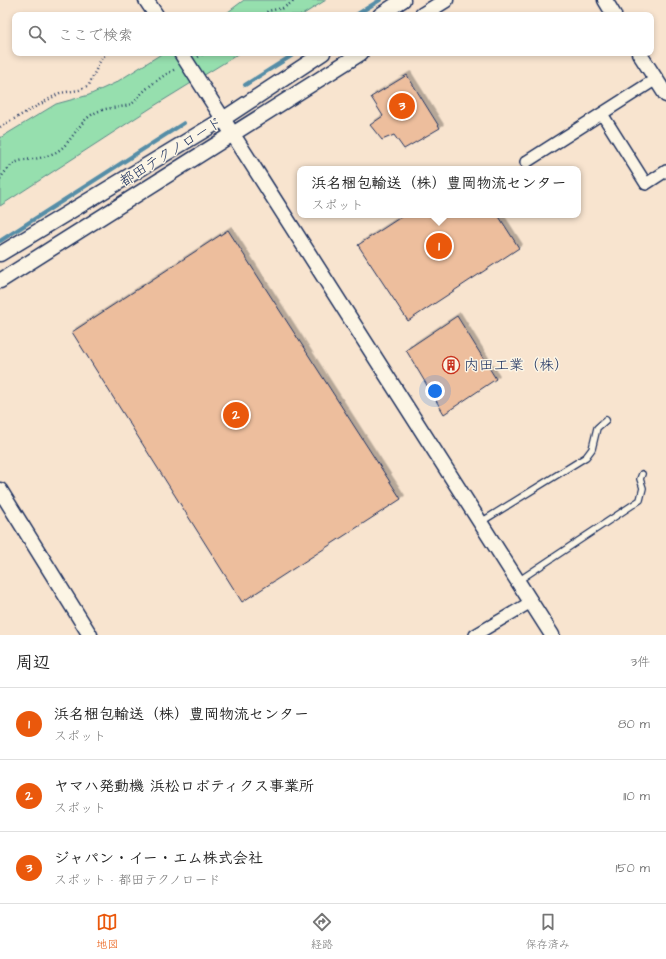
<!DOCTYPE html>
<html lang="ja">
<meta charset="utf-8">
<style>
:root{--surface:#fff;--page:#f2f2f2;--text:#222;--muted:#767676;--line:#e0e0e0;--accent:#ea580c}
body{margin:0;font-family:"Architects Daughter","Klee One",sans-serif;background:var(--page);color:var(--text)}
.you{position:absolute;left:435px;top:391px;width:14px;height:14px;margin:-10px;border:3px solid #fff;border-radius:50%;background:#1a73e8;box-shadow:0 0 0 6px #1a73e833}
.badge{display:grid;place-items:center;width:26px;height:26px;border-radius:50%;background:var(--accent);color:#fff;font-size:13px;font-weight:700}
.pin{position:absolute;translate:-50% -50%;border:2px solid #fff;box-shadow:0 1px 4px #0006}
.popup{position:absolute;left:297px;top:166px;width:284px;height:52px;box-sizing:border-box;display:grid;place-content:center;border-radius:8px;background:var(--surface);filter:drop-shadow(0 1px 3px #0005);font-size:13px;white-space:nowrap;color:var(--muted)}
.popup b{font-size:15px;color:var(--text)}
.popup::after{content:'';position:absolute;left:50%;top:100%;margin-left:-8px;border:8px solid transparent;border-top-color:var(--surface)}
.list{margin:0;padding:0;list-style:none}
h2{display:flex;justify-content:space-between;align-items:center;height:52px;margin:0;padding:0 16px;font-size:17px}
h2 small{font-size:13px;font-weight:400;color:var(--muted)}
.list li{display:grid;grid-template-columns:26px 1fr auto;gap:12px;align-items:center;box-sizing:border-box;height:72px;padding:0 16px;border-top:1px solid var(--line)}
.list b{display:block;font-size:15px;white-space:nowrap}
.list p{margin:0;font-size:13px;white-space:nowrap;color:var(--muted)}
.list em{font-size:13px;font-style:normal;color:var(--muted)}
.icon{flex:none;width:22px;height:22px;fill:none;stroke:currentColor;stroke-width:2;stroke-linecap:round;stroke-linejoin:round}
.map{position:relative;flex:none;width:666px;height:635px;overflow:hidden}
.search{position:absolute;background:var(--surface);box-shadow:0 2px 6px #0003;left:12px;right:12px;top:12px;height:44px;display:flex;align-items:center;gap:10px;box-sizing:border-box;padding:0 14px;border-radius:8px;color:var(--muted);font-size:15px}
.sheet{height:268px;background:var(--surface)}
nav{display:flex;justify-content:space-around;align-items:center;box-sizing:border-box;height:56px;border-top:1px solid var(--line);background:var(--surface);font-size:11px;color:var(--muted)}
nav a{display:grid;justify-items:center;gap:2px}
nav .on{color:var(--accent)}
.map>svg:first-child{display:block}
.green{fill:#96dfae;stroke:#588786}
.lines{fill:none;stroke-linecap:round;stroke-linejoin:round}
.stream{stroke:#558da7;stroke-width:4}
.building{fill:#edbe9d;stroke:#1b2f5e;filter:url(#shadow)}
.service-casing{stroke:#1b2f5e;stroke-width:8}
.minor-casing{stroke:#1b2f5e;stroke-width:14}
.tertiary-casing{stroke:#1b2f5e;stroke-width:17}
.path{stroke:#1b2f5e;stroke-width:2.5;stroke-dasharray:1 3;stroke-linecap:butt}
.service{stroke:#fcf5e5;stroke-width:5.5}
.minor{stroke:#fcf5e5;stroke-width:11}
.tertiary{stroke:#fcf5e5;stroke-width:14}
.labels{text-anchor:middle;dominant-baseline:central;stroke-width:3;stroke-linejoin:round;paint-order:stroke}
.street-label{font-size:15px;fill:#1b2f5e;stroke:#fcf5e5}
.poi-label{font-size:15px;fill:#1b2f5e;stroke:#fcf5e5;text-anchor:start}
</style>
<div class="map">
<svg width="666" height="635" viewBox="0 0 666 635">
<defs>
<filter id="shadow"><feDropShadow dx="3.5" dy="-3.5" stdDeviation="0" flood-color="#0004"/></filter>
</defs>
<rect width="100%" height="100%" fill="#f8e4cf"/>
<filter id="ink" filterUnits="userSpaceOnUse"><feTurbulence type="fractalNoise" baseFrequency=".025" numOctaves="2"/><feDisplacementMap in="SourceGraphic" scale="8" xChannelSelector="R" yChannelSelector="G"/><feConvolveMatrix kernelMatrix="1 2 1 2 8 2 1 2 1" color-interpolation-filters="sRGB"/></filter>
<g filter="url(#ink)">
<path class="green" d="M244 0H326L302 15H224Z
M163 53H240L154 106 0 206V138L56 104 89 95 115 83Z"/>
<g class="lines">
<path class="stream" d="M356 15 380 0
M245 85 296 53
M0 241 184 123"/>
</g>
<path class="building" d="M407 75 440 128 404 149 394 135 382 140 370 125 383 116 371 97Z
M404 215H498L519 248 408 321 358 245Z
M228 230 401 499 242 602 72 332Z
M457 316 496 379 444 414 406 350Z"/>
<g class="lines">
<g class="service-casing">
<path id="service" d="M481 522 586 457 592 449 597 428 606 420
M518 581 640 500 643 488 640 479 642 474"/>
</g>
<g class="minor-casing">
<path id="minor" d="M602 114 646 184 666 171
M526 162 656 79
M475 635 531 602"/>
</g>
<g class="tertiary-casing">
<path id="tertiary" d="M146 0 156 15
M605 0 614 15
M380 15 403 0
M422 15 446 0
M181 53 552 635
M639 53 666 95
M0 254 223 119 323 53
M0 281 361 53
M0 490 90 635"/>
</g>
<path class="path" d="M264 15 268 11 283 8 296 0
M198 57 204 53
M0 127 60 93 79 90 89 85 101 59 107 53
M0 179C18 151 27 165 52 154 70 147 75 127 90 116 105 105 117 110 131 104 136 102 139 95 144 91 153 83 165 74 176 69"/>
<use href="#service" class="service"/>
<use href="#minor" class="minor"/>
<use href="#tertiary" class="tertiary"/>
</g>
</g>
<defs>
<g id="building-ring" transform="scale(0.9)"><circle r="9.5" fill="#fcf5e5" stroke="#c8321e" stroke-width="1.5"/><path d="M-4-6H4V6H1V3H-1V6H-4ZM-2.5-4.3h1.7v1.8h-1.7ZM.8-4.3h1.7v1.8H.8ZM-2.5-1h1.7V.8h-1.7ZM.8-1h1.7V.8H.8Z" fill="#c8321e"/></g>
</defs>
<g fill-rule="evenodd">
<use href="#building-ring" x="451" y="365"/>
</g>
<g class="labels">
<g class="street-label">
<text transform="translate(171 152) rotate(-32)">都田テクノロード</text>
</g>
<g class="poi-label">
<text x="464" y="365">内田工業（株）</text>
</g>
</g>
</svg>
<div class="you"></div>
<div class="pin badge" style="left:439px;top:246px">1</div>
<div class="popup"><b>浜名梱包輸送（株）豊岡物流センター</b>スポット</div>
<div class="pin badge" style="left:236px;top:415px">2</div>
<div class="pin badge" style="left:402px;top:106px">3</div>
<div class="search"><svg class="icon" aria-label="search" viewBox="0 0 24 24"><circle cx="10" cy="10" r="6"/><path d="M15 15l6 6"/></svg>ここで検索</div>
</div>
<section class="sheet">
<h2>周辺<small>3件</small></h2>
<ul class="list">
<li><span class="badge">1</span><div><b>浜名梱包輸送（株）豊岡物流センター</b><p>スポット</p></div><em>80 m</em></li>
<li><span class="badge">2</span><div><b>ヤマハ発動機 浜松ロボティクス事業所</b><p>スポット</p></div><em>110 m</em></li>
<li><span class="badge">3</span><div><b>ジャパン・イー・エム株式会社</b><p>スポット · 都田テクノロード</p></div><em>150 m</em></li>
</ul>
</section>
<nav>
<a class="on"><svg class="icon" aria-label="map" viewBox="0 0 24 24"><path d="M3 6l6-2 6 2 6-2v14l-6 2-6-2-6 2zM9 4v14M15 6v14"/></svg>地図</a>
<a><svg class="icon" aria-label="directions" viewBox="0 0 24 24"><path d="M12 3l9 9-9 9-9-9zM9 14v-3h6M13 9l2 2-2 2"/></svg>経路</a>
<a><svg class="icon" aria-label="saved" viewBox="0 0 24 24"><path d="M7 4h10v16l-5-4-5 4z"/></svg>保存済み</a>
</nav>
